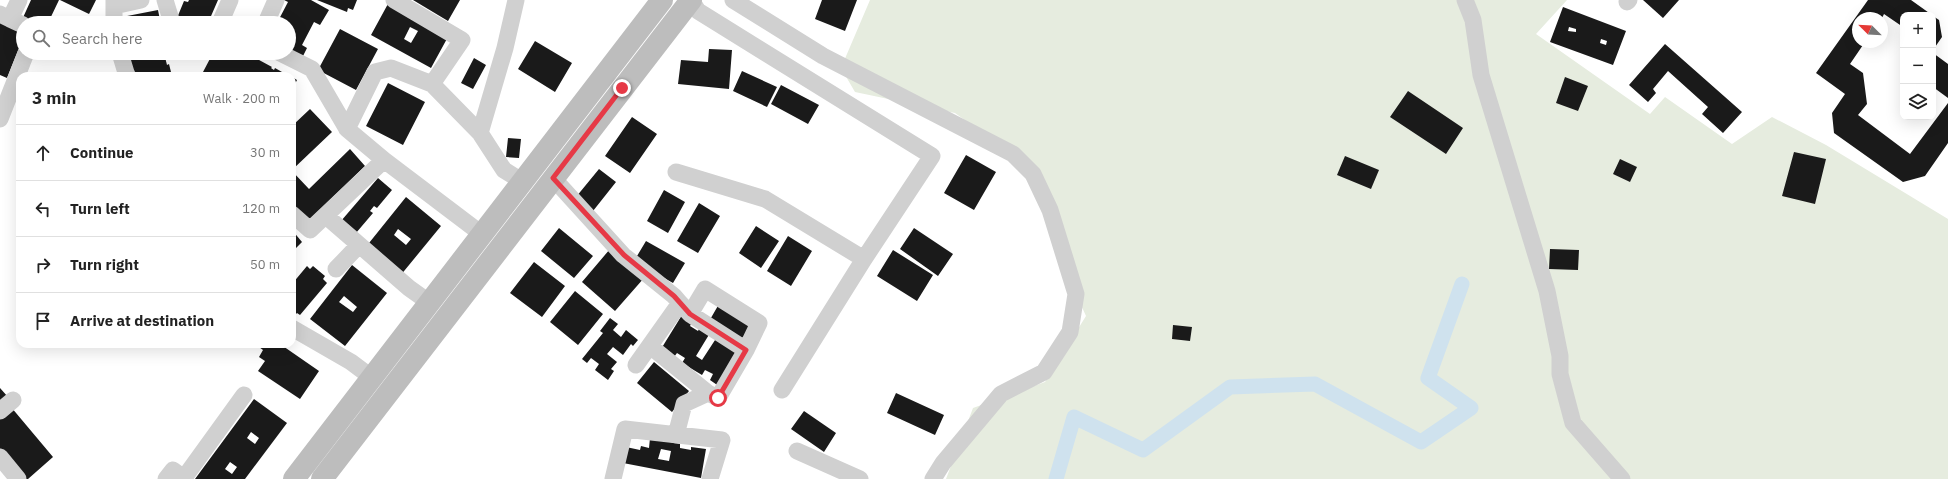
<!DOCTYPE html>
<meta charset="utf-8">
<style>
:root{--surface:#fff;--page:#f6f6f6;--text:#222;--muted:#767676;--line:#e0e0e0}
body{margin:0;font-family:"IBM Plex Sans",sans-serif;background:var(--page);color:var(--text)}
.controls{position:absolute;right:12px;top:12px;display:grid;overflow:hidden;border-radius:8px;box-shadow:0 4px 16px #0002}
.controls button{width:36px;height:36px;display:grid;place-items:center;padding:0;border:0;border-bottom:1px solid var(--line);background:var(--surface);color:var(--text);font:20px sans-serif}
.compass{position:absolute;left:1852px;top:12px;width:36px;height:36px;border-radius:50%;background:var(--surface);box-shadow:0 4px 16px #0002;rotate:294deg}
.stop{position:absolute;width:12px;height:12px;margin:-9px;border:3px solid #e63946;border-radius:50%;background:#fff}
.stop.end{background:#e63946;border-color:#fff;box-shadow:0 1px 4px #0008}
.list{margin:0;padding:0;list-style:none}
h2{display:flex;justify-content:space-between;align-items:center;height:52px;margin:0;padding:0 16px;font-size:17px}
h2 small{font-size:13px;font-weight:400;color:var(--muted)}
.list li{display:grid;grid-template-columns:26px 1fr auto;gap:12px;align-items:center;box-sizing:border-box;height:56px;padding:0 16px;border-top:1px solid var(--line)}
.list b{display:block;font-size:15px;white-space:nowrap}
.list em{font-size:13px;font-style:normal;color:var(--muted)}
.icon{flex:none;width:22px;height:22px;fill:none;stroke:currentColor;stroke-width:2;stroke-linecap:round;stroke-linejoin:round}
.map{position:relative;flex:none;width:1948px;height:479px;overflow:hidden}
.search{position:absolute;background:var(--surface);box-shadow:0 4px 16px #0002;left:16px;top:16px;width:280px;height:44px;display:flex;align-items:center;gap:10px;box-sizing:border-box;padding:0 14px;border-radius:22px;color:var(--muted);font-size:15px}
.panel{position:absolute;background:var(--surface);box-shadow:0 4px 16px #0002;left:16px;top:72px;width:280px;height:276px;border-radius:12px}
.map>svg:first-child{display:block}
.green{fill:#e6ecdf}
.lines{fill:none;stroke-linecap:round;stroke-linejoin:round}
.canal{stroke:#cfe2ee;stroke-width:15}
.building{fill:#1a1a1a;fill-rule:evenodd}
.minor{stroke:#d0d0d0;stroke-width:17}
.secondary{stroke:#bdbdbd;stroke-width:22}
.route{stroke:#e63946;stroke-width:5}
</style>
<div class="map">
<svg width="1948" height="479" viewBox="0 0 1948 479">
<rect width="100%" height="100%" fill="#fff"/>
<path class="green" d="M870 0H1567L1536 34 1650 114 1665 97 1732 144 1772 117 1826 145 1948 219V479H946L973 408 1045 382 1086 316 1076 294 1038 173 955 113 855 92 841 68Z"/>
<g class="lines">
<path class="canal" d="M1056 479 1074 417 1143 450 1230 387 1315 384 1421 442 1471 408 1428 378 1462 284"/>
</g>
<path class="building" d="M31 0H59L48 23 21 22Z
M60 0H96L89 14Z
M189 0H218L208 23H189L177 18 184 1 188 2Z
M284 0H311L329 10 320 25 314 22 302 45 307 48 300 62 289 53V23H277L288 2Z
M317 0H357L353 10 348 8 347 12Z
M413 0H460L448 21Z
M822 0H857L845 31 815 19Z
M1643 0H1679L1663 18Z
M1868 0H1911L1932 15H1903V27L1884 14 1882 18H1858V42H1865L1850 64 1863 73 1867 104 1858 115 1910 154 1948 103V143L1925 176 1903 182 1834 133 1832 113 1845 94 1816 73Z
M389 2 449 35 431 68 371 35ZM410 27 418 31 411 43 404 39Z
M1563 7 1626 31 1613 65 1550 42ZM1569 27 1576 29V32L1568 31ZM1601 39 1607 41 1606 45 1600 43Z
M158 10 160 20 157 21 158 23H124L122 17Z
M1933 16 1939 20 1942 37 1933 50Z
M0 21 23 30V38L7 78 0 75Z
M340 29 378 49 356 90 318 70Z
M535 41 572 63 555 92 518 69Z
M1665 44 1742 112 1723 133 1702 114 1708 107 1668 71 1653 89 1656 93 1648 102 1629 85Z
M709 49 732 50 729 89 678 84 681 60 708 62Z
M130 53H164L167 65 169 64 172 76H136L134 70 131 71Z
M213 53H246L272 67 271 68 274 70 275 68 289 76H221L216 73 215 76H210L203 72Z
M1933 53 1948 64V98L1933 87Z
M474 58 486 65 473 89 461 83Z
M742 71 777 87 767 107 733 91Z
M292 77 297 80 292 90Z
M1565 77 1588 86 1578 111 1556 103Z
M388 83 425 102 403 145 366 126Z
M781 85 819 105 808 124 771 104Z
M1408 91 1463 128 1446 154 1390 117Z
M310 109 332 132 292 170V126Z
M632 117 657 134 630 173 605 156Z
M508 138 521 139 519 158 506 157Z
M350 149 365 166 307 222 292 207V171L309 189Z
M1794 152 1826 159 1815 204 1782 196Z
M966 155 996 172 974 210 944 193Z
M1345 156 1379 170 1371 189 1337 175Z
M1620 159 1637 167 1630 182 1613 174Z
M599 169 616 182 593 211 576 197Z
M378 178 392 190 377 208 374 206 370 211 373 213 356 233 341 221Z
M664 190 685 202 668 233 647 221Z
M406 197 441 226 400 276 365 248ZM398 229 411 239 406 245 394 235Z
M699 203 720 216 698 253 677 241Z
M756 226 779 241 761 268 739 253Z
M559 228 593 256 574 278 541 251Z
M914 228 953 254 938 276 900 249Z
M292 230 302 242 295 249 292 248Z
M788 236 812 251 791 286 767 271Z
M646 241 685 263 673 283 634 261Z
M610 249 644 278 615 311 582 282Z
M1550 249 1579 250 1578 270 1549 269Z
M893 250 933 275 917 301 877 276Z
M534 262 565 286 542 317 510 293Z
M352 265 387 293 345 346 310 319ZM344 296 357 307 353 312 339 302Z
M307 266 310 269 313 266 325 276 323 279 327 283 300 315 297 313 294 316 292 314V284Z
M575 291 603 314 578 345 550 322Z
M719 304 755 324 744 343 708 323Z
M682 315 692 322 690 326 698 331 700 327 710 333 696 356 702 360 717 337 741 352 720 387 710 380 713 374 705 370 702 375 682 363 685 358 677 353 674 357 661 349Z
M610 318 618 324 613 330 621 337 626 330 638 340 633 346 631 344 623 355 613 347 607 354 617 362 611 369 614 371 608 380 595 370 599 364 591 358 587 363 582 359 603 333 600 331Z
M1173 325 1192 327 1190 341 1172 339Z
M255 344H280L319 371 300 399 258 371 265 361 259 357 263 350Z
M654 362 689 391 672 412 637 383Z
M0 388 8 397 0 403Z
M896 393 944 415 935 435 887 413Z
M254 399 287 423 245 479H195ZM251 432 259 438 255 444 247 438ZM230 462 237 467 232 474 225 469Z
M11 407 53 457 28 479H22L0 453V417Z
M804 411 836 433 824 452 791 429Z
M650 438 680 444V448L691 450V447L706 449 701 478 623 463 626 447 640 450 641 446 649 448ZM661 449 671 451 669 461 658 459Z"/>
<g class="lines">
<path class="minor" d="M114 0V23
M165 0 172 23
M394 0 462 40 432 84 480 133
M516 0 505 48 480 133 504 170 523 182
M691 0 698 11 932 156 864 259 782 390
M733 0 823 56 1013 154 1033 174 1050 210 1076 294 1070 332 1044 372 1001 394 943 463 933 479
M1465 0 1473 20 1481 75 1547 291 1560 356V374L1573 423 1622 479
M1627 2 1629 0
M114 6 141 0
M0 14 10 19 19 0
M10 19 23 25
M220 23 230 0
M266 23 276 0
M120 53 127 76
M280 53 312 69 347 129
M0 119 26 53
M384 160 483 235
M676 172 765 199 864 259
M553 178 623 255 674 296 680 303 636 365
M292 214 310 230 384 160 347 129 375 72 391 68 432 84
M326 216 409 288 430 303
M336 269 359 245
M690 314 746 350
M292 328 351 362 371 377
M650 346 708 393 718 398 746 350 759 323 705 289 690 314 680 303
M0 411 13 400
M676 435 684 404 708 393
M797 451 860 479
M0 457 18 479
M166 479 173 470 184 478 244 395
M613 479 625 429 722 440 710 479"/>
<path class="secondary" d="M294 479 662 0
M322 479 691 0"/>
</g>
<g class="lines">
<path class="route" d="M622 88 553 178 624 255 674 296 690 314 746 350 718 398"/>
</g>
</svg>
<div class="controls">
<button>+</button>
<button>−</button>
<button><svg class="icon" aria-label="layers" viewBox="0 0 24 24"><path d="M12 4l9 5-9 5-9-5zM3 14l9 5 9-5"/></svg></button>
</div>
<svg class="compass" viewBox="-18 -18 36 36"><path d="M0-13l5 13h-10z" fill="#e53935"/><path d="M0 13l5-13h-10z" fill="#767676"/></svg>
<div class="stop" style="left:718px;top:398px"></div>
<div class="stop end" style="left:622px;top:88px"></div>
<div class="search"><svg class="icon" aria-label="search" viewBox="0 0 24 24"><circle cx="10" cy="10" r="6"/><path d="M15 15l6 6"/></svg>Search here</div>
<section class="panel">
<h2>3 min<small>Walk · 200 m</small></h2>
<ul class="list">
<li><svg class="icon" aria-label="ahead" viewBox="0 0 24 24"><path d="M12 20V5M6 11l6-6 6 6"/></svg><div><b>Continue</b></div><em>30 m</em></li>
<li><svg class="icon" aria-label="left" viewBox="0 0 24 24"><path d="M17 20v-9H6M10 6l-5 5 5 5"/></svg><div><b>Turn left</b></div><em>120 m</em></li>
<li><svg class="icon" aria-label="right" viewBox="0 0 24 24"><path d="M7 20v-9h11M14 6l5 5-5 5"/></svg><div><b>Turn right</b></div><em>50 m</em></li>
<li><svg class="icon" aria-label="arrive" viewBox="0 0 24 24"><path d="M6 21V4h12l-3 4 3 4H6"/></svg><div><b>Arrive at destination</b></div></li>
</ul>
</section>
</div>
